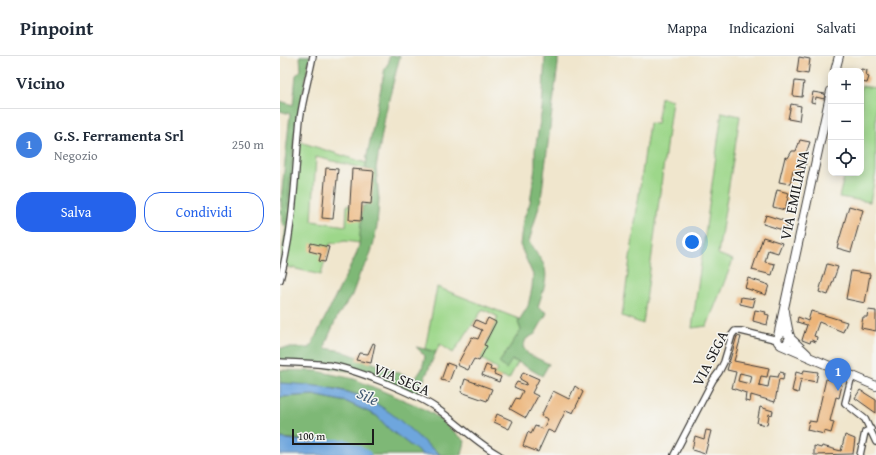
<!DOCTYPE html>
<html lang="it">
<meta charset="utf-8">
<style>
:root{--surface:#fff;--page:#f6f6f7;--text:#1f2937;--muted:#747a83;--line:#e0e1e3;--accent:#2563eb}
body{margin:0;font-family:"Gentium Book Plus",serif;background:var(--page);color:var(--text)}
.controls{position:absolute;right:12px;top:12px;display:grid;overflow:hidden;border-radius:8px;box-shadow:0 2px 10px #0003}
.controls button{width:36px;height:36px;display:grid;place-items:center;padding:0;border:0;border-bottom:1px solid var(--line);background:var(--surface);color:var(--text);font:20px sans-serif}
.scale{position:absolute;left:12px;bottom:10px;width:82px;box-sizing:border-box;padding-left:4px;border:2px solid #1c1c1c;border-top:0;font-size:11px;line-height:14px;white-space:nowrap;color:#1c1c1c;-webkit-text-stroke:3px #f6f6f2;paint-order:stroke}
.you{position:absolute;left:412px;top:186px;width:14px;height:14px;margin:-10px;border:3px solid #fff;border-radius:50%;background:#1a73e8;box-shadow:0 0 0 6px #1a73e833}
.badge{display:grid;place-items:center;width:26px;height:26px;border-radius:50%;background:var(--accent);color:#fff;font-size:13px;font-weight:700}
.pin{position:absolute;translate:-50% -33px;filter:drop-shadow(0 1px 2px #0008)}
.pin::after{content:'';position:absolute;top:21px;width:14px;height:12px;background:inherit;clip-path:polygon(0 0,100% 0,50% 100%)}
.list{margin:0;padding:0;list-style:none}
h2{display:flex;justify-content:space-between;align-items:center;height:52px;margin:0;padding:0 16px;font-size:17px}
h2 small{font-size:13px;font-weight:400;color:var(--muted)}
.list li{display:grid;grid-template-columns:26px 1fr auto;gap:12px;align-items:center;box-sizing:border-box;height:72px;padding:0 16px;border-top:1px solid var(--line)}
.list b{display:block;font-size:15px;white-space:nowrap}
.list p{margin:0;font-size:13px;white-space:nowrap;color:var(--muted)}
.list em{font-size:13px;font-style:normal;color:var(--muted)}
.actions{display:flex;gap:8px;padding:12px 16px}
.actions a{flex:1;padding:9px 0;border:1px solid var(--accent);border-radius:16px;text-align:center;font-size:14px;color:var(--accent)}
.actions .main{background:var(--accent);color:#fff}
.icon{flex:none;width:22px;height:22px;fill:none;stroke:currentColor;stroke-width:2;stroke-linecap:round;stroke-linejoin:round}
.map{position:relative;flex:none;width:596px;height:399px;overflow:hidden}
header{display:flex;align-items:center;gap:24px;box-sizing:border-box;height:56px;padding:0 20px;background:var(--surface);border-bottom:1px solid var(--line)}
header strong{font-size:19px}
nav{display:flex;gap:22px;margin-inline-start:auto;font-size:14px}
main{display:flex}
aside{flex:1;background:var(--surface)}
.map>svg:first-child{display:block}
.green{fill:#9dd78a;stroke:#5c7a53}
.forest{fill:#7eb876;stroke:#4d6a49}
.water{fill:#6ea6dd;stroke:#45617c}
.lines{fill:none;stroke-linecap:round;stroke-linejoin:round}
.river{stroke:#6ea6dd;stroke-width:10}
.building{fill:#ecb478;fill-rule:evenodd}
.minor-casing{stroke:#3c3a37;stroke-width:8}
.secondary-casing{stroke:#3c3a37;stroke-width:10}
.minor{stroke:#fff;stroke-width:5.5}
.secondary{stroke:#fff;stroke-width:8}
.labels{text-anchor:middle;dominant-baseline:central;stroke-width:3;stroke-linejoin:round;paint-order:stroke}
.street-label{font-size:15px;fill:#1c1c1c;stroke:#f6f6f2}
.water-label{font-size:16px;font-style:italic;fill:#415a73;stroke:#f6f6f2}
</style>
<header>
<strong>Pinpoint</strong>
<nav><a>Mappa</a><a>Indicazioni</a><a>Salvati</a></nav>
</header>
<main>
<aside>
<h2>Vicino<small></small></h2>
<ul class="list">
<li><span class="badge" style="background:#3f7fe0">1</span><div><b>G.S. Ferramenta Srl</b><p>Negozio</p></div><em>250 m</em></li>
</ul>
<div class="actions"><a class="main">Salva</a><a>Condividi</a></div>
</aside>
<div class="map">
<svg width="596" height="399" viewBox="0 0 596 399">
<rect width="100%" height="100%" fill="#f6f6f2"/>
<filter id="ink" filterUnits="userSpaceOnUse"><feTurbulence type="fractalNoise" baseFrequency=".025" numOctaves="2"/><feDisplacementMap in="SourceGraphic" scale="8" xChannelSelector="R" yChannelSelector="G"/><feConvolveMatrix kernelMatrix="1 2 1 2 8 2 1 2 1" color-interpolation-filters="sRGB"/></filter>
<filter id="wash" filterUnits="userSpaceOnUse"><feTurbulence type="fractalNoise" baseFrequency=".012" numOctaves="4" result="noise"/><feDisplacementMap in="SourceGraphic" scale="16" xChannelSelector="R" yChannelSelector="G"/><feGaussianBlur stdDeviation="0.9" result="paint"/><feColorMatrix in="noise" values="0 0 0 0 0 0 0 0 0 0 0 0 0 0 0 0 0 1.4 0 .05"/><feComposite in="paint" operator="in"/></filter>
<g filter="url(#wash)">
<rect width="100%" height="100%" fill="#f0e6cd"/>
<path class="green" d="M581 30 596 32V116L590 146 559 141 565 117H581Z
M381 41 392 44 363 268 342 260 369 67 377 68Z
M442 56 460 60 438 198 453 204 427 270 412 272Z
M14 84 86 107V113L36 101 32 165 66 170 67 149 80 150 82 153 80 187 65 185 50 188 41 219 0 209 5 179Z
M157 231 239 263 238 266 241 274 219 307 232 304 238 306 229 323 213 319 218 314 201 302 218 261 203 253 173 297 160 288 156 296 145 293Z"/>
<path class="forest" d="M20 0H30L14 84 6 171 2 167 1 144 10 58 0 55V45L13 49 16 19 21 14Z
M109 0H120L106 55 96 112 99 144 97 170 93 190 88 205 80 217 72 239 57 261 47 284 45 292 62 295 135 323 142 313 145 300 136 291 156 296 137 340 76 316 0 305V292H30L76 199 79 189 82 153 80 150H85L90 114 86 113 87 100 105 12 109 6Z
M265 0H278V8L261 143 249 186C253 193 259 200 263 207 270 221 262 237 258 251L267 257 255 278 246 283 243 291 248 298 269 308 262 320 238 306 232 304 226 313 219 307 241 274 238 266 248 250 252 232 253 219 240 189 243 164 250 147 255 112V94L262 53Z
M0 314 37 315 74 323 138 350 153 358 185 385 182 399H161L82 340 57 333 0 327Z
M33 339 67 346 97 360 109 373 143 399H75L73 396 53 386 0 382V341Z"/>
<path class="water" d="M0 327C35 329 73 332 103 352 124 365 140 385 161 399H143L109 373 97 360 67 346 33 339 0 341Z
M0 382 70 392 80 399H0Z"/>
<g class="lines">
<path class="river" d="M38 388H65L86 399"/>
</g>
<g id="blocks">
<path class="building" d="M519 1 530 3 528 18 517 16Z
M581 13 587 14 586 20 589 21 587 27 581 26Z
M515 25 524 26 522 41 513 40Z
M533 36 545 38 544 43 536 41 535 47 531 46Z
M511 48 521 50 519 65 508 63Z
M520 84 530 86 523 106 526 107 524 116 513 114 510 128 499 126 505 101 508 102 512 95H516Z
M46 112 58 113 53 163 42 162Z
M72 113 94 115 91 148 82 147 81 165 69 164Z
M497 134 509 137 505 154 493 151Z
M569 150 583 154 571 196 557 192Z
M486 159 508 166 506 175 483 168Z
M483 181 502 187 498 197 488 194 485 206 495 208 492 219 472 214Z
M31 187 49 191 45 206 39 205 41 198 29 195Z
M547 208 558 211 548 239 539 236Z
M571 215 590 218 585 247 566 243Z
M468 222 489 229 486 239 465 232Z
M461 241 475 243 473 251 460 248Z
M475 254 486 256 485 258 489 259 487 269 473 265Z
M588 254 596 255V275L581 272 583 261H587Z
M531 255 567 266 563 276 539 266 534 280 537 281 536 286 531 284 530 287 522 284 527 269 517 266 518 261 528 265Z
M208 262 216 266 204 289 207 290 199 305 194 303 188 314 177 309 192 281 198 283 202 274 193 270 196 264 205 268Z
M457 280 461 281 454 305 489 312 487 321 481 320 479 329 488 331 490 320 498 321 500 316 504 317 503 324 499 323 495 346 471 339 470 346 465 345 466 337 452 332 456 316 447 314ZM460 317 472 320 470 328 458 325Z
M93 287 95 288 91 307 76 304 79 297 88 298Z
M167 307 175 310 169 326 161 324Z
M206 309 211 311 210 314 215 315 214 318 221 321 219 326 202 319Z
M524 314 538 316 536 326 521 323 518 337 512 335 516 316 523 318Z
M243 316 259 323 252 337 258 340 246 362 230 353 236 342 239 343 243 335 234 331 237 326 246 329 247 327 240 323Z
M185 323 212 333 207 345 181 336Z
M546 323 556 325 555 327 562 329 559 342 556 341 550 365 554 366 551 377 544 375V378L527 374 529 365 536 366Z
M295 330 303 336 293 357 286 354 275 377 268 374 258 396 243 390 248 376 251 378 255 370 263 373 268 363 261 360 273 335 289 343Z
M580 334 596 344V357L575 342Z
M480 351 493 355 492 359 489 358 487 369 477 367Z
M217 358 233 365 229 373 214 366Z
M426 374 431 375 425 398 412 394 415 380 424 383Z
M565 379 575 383 573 398 534 399V390L541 392 542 390 561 395Z"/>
</g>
</g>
<g filter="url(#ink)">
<use href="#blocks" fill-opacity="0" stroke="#3c3a37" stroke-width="1"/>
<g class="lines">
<g class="minor-casing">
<path id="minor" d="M0 224C14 171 15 117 20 63 23 42 29 21 33 0
M0 306C15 307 31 307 46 309 71 311 134 337 156 352 178 367 195 386 219 399
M572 319 565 347 585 363 596 386
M394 399 433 324 439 316 444 306 452 279 455 275H461L498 284
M580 399 585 376 591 373"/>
</g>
<g class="secondary-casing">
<path id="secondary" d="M555 15 559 0
M505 255C506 265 508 273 510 282L506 289H501L498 286 497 282 500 277 505 276 510 280
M498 280 551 35
M510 282 527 298
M501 289 596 330"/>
</g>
<use href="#minor" class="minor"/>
<use href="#secondary" class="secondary"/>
</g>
</g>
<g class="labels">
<g class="street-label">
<text transform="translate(514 139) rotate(-78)">VIA EMILIANA</text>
<text transform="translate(430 302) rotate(-63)">VIA SEGA</text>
<text transform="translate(122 323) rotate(23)">VIA SEGA</text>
</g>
<g class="water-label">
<text transform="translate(88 340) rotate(24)">Sile</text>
</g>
</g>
</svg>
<div class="controls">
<button>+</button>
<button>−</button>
<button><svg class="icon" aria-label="locate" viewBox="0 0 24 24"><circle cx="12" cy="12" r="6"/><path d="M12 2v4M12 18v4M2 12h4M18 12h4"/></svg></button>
</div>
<div class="scale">100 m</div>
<div class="you"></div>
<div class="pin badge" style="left:558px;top:335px;background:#3f7fe0">1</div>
</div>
</main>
